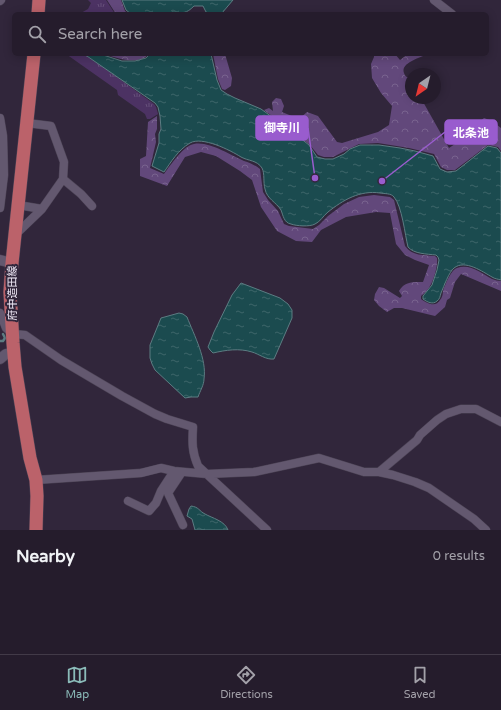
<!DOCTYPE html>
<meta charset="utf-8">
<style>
:root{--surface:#251c2c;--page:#2d2534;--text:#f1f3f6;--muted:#a3a1a9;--line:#423a48;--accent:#8bbbb9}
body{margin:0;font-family:"Varela Round","Noto Sans JP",sans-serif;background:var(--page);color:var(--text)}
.compass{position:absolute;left:405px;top:68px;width:36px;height:36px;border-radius:50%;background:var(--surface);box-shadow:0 2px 10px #0003;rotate:215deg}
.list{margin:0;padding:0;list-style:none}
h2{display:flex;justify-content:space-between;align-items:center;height:52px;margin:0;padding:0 16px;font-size:17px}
h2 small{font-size:13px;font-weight:400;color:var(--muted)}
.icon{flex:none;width:22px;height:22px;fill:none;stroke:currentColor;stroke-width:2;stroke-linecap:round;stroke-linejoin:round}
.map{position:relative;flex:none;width:501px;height:530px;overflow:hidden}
.search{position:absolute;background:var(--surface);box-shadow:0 2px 10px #0003;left:12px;right:12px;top:12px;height:44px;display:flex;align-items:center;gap:10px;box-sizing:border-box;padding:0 14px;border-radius:6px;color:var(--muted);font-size:15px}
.sheet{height:124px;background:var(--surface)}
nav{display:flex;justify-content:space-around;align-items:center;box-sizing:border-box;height:56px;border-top:1px solid var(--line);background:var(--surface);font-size:11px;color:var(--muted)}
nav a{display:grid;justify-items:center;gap:2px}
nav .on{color:var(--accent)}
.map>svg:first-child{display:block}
.grass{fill:url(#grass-tufts)}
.forest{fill:url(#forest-crowns)}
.water{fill:url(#water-ripples);stroke:#5c7c82}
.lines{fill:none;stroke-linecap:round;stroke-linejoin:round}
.stream{stroke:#5c7c82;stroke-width:2.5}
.minor-casing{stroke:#4d4456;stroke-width:9}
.tertiary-casing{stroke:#4d4456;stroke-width:11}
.primary-casing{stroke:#4d4456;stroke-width:14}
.minor{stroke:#63586f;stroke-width:8}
.tertiary{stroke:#63586f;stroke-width:10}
.primary{stroke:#bb626a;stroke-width:13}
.labels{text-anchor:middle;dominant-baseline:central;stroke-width:4;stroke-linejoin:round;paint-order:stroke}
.street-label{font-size:11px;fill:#f3edfa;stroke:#31263b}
.leader{fill:none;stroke:#995cce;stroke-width:1.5}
.callout-dot{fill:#995cce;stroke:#31263b;stroke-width:1.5}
.callout{fill:#995cce;stroke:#995cce;stroke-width:1.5}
.callout-label{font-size:12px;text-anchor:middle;font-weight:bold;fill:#fff}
</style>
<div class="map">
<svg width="501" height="530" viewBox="0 0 501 530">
<defs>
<pattern id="grass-tufts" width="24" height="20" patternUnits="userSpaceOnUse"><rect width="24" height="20" fill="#4c3263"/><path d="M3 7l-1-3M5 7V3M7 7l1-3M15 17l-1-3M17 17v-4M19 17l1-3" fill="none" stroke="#66507a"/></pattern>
<pattern id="forest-crowns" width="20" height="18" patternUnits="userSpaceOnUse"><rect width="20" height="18" fill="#62487b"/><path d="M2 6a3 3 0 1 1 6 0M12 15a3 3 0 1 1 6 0" fill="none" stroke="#79638f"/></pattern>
<pattern id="water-ripples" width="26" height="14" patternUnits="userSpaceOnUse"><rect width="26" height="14" fill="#1b4b4f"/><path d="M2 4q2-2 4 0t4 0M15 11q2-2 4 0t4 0" fill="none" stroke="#3d6569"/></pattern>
</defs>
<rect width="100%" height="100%" fill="#31263b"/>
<path class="grass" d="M88 0H106L115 14H83L81 13 88 9 91 3Z
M66 54H85L154 104 156 107 158 114 150 119H147L145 114 118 95 117 90Z"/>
<path class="forest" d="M107 0H121L125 11 129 14H116Z
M104 54H149C139 66 116 58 104 54Z
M213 54H225L232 78 231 86 225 90 222 89 218 79Z
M374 54H395L400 60 408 54H427C420 58 400 63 404 73 405 77 407 77 411 78V98H422V100L449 148 476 130 477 124 484 118 492 121 501 128V151L498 147 488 145 455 170H447L441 167 434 154 409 148 378 143 359 144 333 157H324L318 155 310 145 264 110 269 108 273 111 272 102 276 98 281 99 284 106 282 112 299 119 307 112 318 116 337 142 342 143 378 132 389 125 392 106 381 93 372 78 371 64 374 57Z
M157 116V129L155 134 156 142 150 168 164 174C170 166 184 145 194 144 209 141 230 155 244 161 250 163 255 165 260 169L263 192 268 200 278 211 284 224 289 226 313 229 319 225 328 216 344 204 359 197 374 195 390 197 394 200 405 246C412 256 424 255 435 256L437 258C438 265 434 280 430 286 428 290 425 293 421 296V299C426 303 436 308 440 300 442 298 443 294 443 291 445 285 451 270 457 268 470 263 482 274 492 279 495 280 498 281 501 281V291L461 274 455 282 450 298 447 300 445 307 435 316 402 308H394L387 312 379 306 374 300 375 294 379 287 384 288 400 298 402 296 399 291C405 281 413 282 423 282L429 265 415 260 405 255 396 244 390 213 376 212 346 217 321 230 312 242 296 241 277 231 261 207 252 180 240 171 216 156 201 152 185 157 167 186 140 176V159L146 156 148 122Z"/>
<path class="water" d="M122 0H233L222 13 218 14H210L206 12 203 6H194C186 14 183 13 172 12L170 14H131L126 10Z
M84 54H100L122 61H135L146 58 150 54H211L217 80 221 90 227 94 235 98 261 109 290 130 309 145 317 157 325 159H333L344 154 350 149 360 145H379L400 148 415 151 433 156 440 169 447 172 456 171 488 146 497 148 501 153V280C498 279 495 279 492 277 483 272 465 259 454 268 449 272 444 286 441 293 440 296 440 299 437 301 433 305 427 302 423 299V296L432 285 437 270 439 260 438 257 436 255C427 254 414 254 408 247 405 235 402 206 394 197 391 193 385 194 380 193 360 190 343 200 328 212 323 216 320 222 315 224 310 227 296 226 291 224 284 223 283 215 281 210 276 202 267 199 265 189 263 182 265 174 262 168 257 160 248 161 241 157 230 150 202 136 190 143 178 150 171 162 164 172L152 166 159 143V134L161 129 160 116 158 107 155 103Z
M241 283 280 298 288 304 292 310V318L274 359C266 360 259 354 252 352 239 348 226 350 213 353L210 350 208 347 214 332 232 295Z
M179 313 183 314 187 317C194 335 207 359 204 379 204 385 200 391 198 397H191L185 398 155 370 152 364 150 358V345L161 318Z
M191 506C199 507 199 511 205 514 212 518 225 521 228 530H195L192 519 187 516 189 509Z"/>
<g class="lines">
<path class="stream" d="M0 341H3L5 338 3 334"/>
<g class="minor-casing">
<path id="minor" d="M434 0 452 14
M0 1 1 0
M0 118 3 136 4 175 0 208
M27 123 51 126 64 162 63 179 42 209
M63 179 81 194 92 206
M15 235 42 209 18 205
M0 313 6 328 13 334 25 335 61 360 122 396 155 414 167 419 193 427C192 443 192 452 198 466L267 530
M182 472 168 493 183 525
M379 472 393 475 415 482 429 488 474 519 486 530
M36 480 141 473 161 468 174 471 207 474 254 472 319 458 364 472H379L417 440 420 435 437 420 446 414 461 409H476L501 422
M128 501 149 511 156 503 161 491 174 471"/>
</g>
<g class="tertiary-casing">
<path id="tertiary" d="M0 260 12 263
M0 359 6 354 14 352"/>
</g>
<g class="primary-casing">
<path id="primary" d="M38 14 39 0
M34 54 12 263 10 292 13 343 15 367 30 458 36 480 37 496 36 530"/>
</g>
<use href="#minor" class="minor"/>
<use href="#tertiary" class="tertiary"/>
<use href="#primary" class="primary"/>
</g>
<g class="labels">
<g class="street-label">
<text transform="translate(12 293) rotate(-90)">府中造田線</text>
</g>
</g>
<path class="leader" d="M315 178L308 128M382 181L445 132"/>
<g class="callout-dot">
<circle cx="315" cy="178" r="4"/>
<circle cx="382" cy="181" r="4"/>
</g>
<g class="callout">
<rect x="256" y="116" width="52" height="24" rx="4"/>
<rect x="445" y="120" width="52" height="24" rx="4"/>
</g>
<g class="callout-label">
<text x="282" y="132">御寺川</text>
<text x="471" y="137">北条池</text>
</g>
</svg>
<svg class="compass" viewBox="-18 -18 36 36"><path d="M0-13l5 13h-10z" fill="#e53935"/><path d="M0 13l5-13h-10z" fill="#a3a1a9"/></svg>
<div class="search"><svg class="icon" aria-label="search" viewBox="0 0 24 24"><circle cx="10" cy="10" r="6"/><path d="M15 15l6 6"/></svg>Search here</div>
</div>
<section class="sheet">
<h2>Nearby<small>0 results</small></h2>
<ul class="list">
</ul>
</section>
<nav>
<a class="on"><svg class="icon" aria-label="map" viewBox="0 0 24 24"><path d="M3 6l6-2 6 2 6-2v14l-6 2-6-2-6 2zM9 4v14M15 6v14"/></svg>Map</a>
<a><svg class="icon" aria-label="directions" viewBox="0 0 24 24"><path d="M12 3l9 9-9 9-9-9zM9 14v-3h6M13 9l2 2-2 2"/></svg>Directions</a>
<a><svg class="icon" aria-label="saved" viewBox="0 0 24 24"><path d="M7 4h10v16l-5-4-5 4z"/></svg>Saved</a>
</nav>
